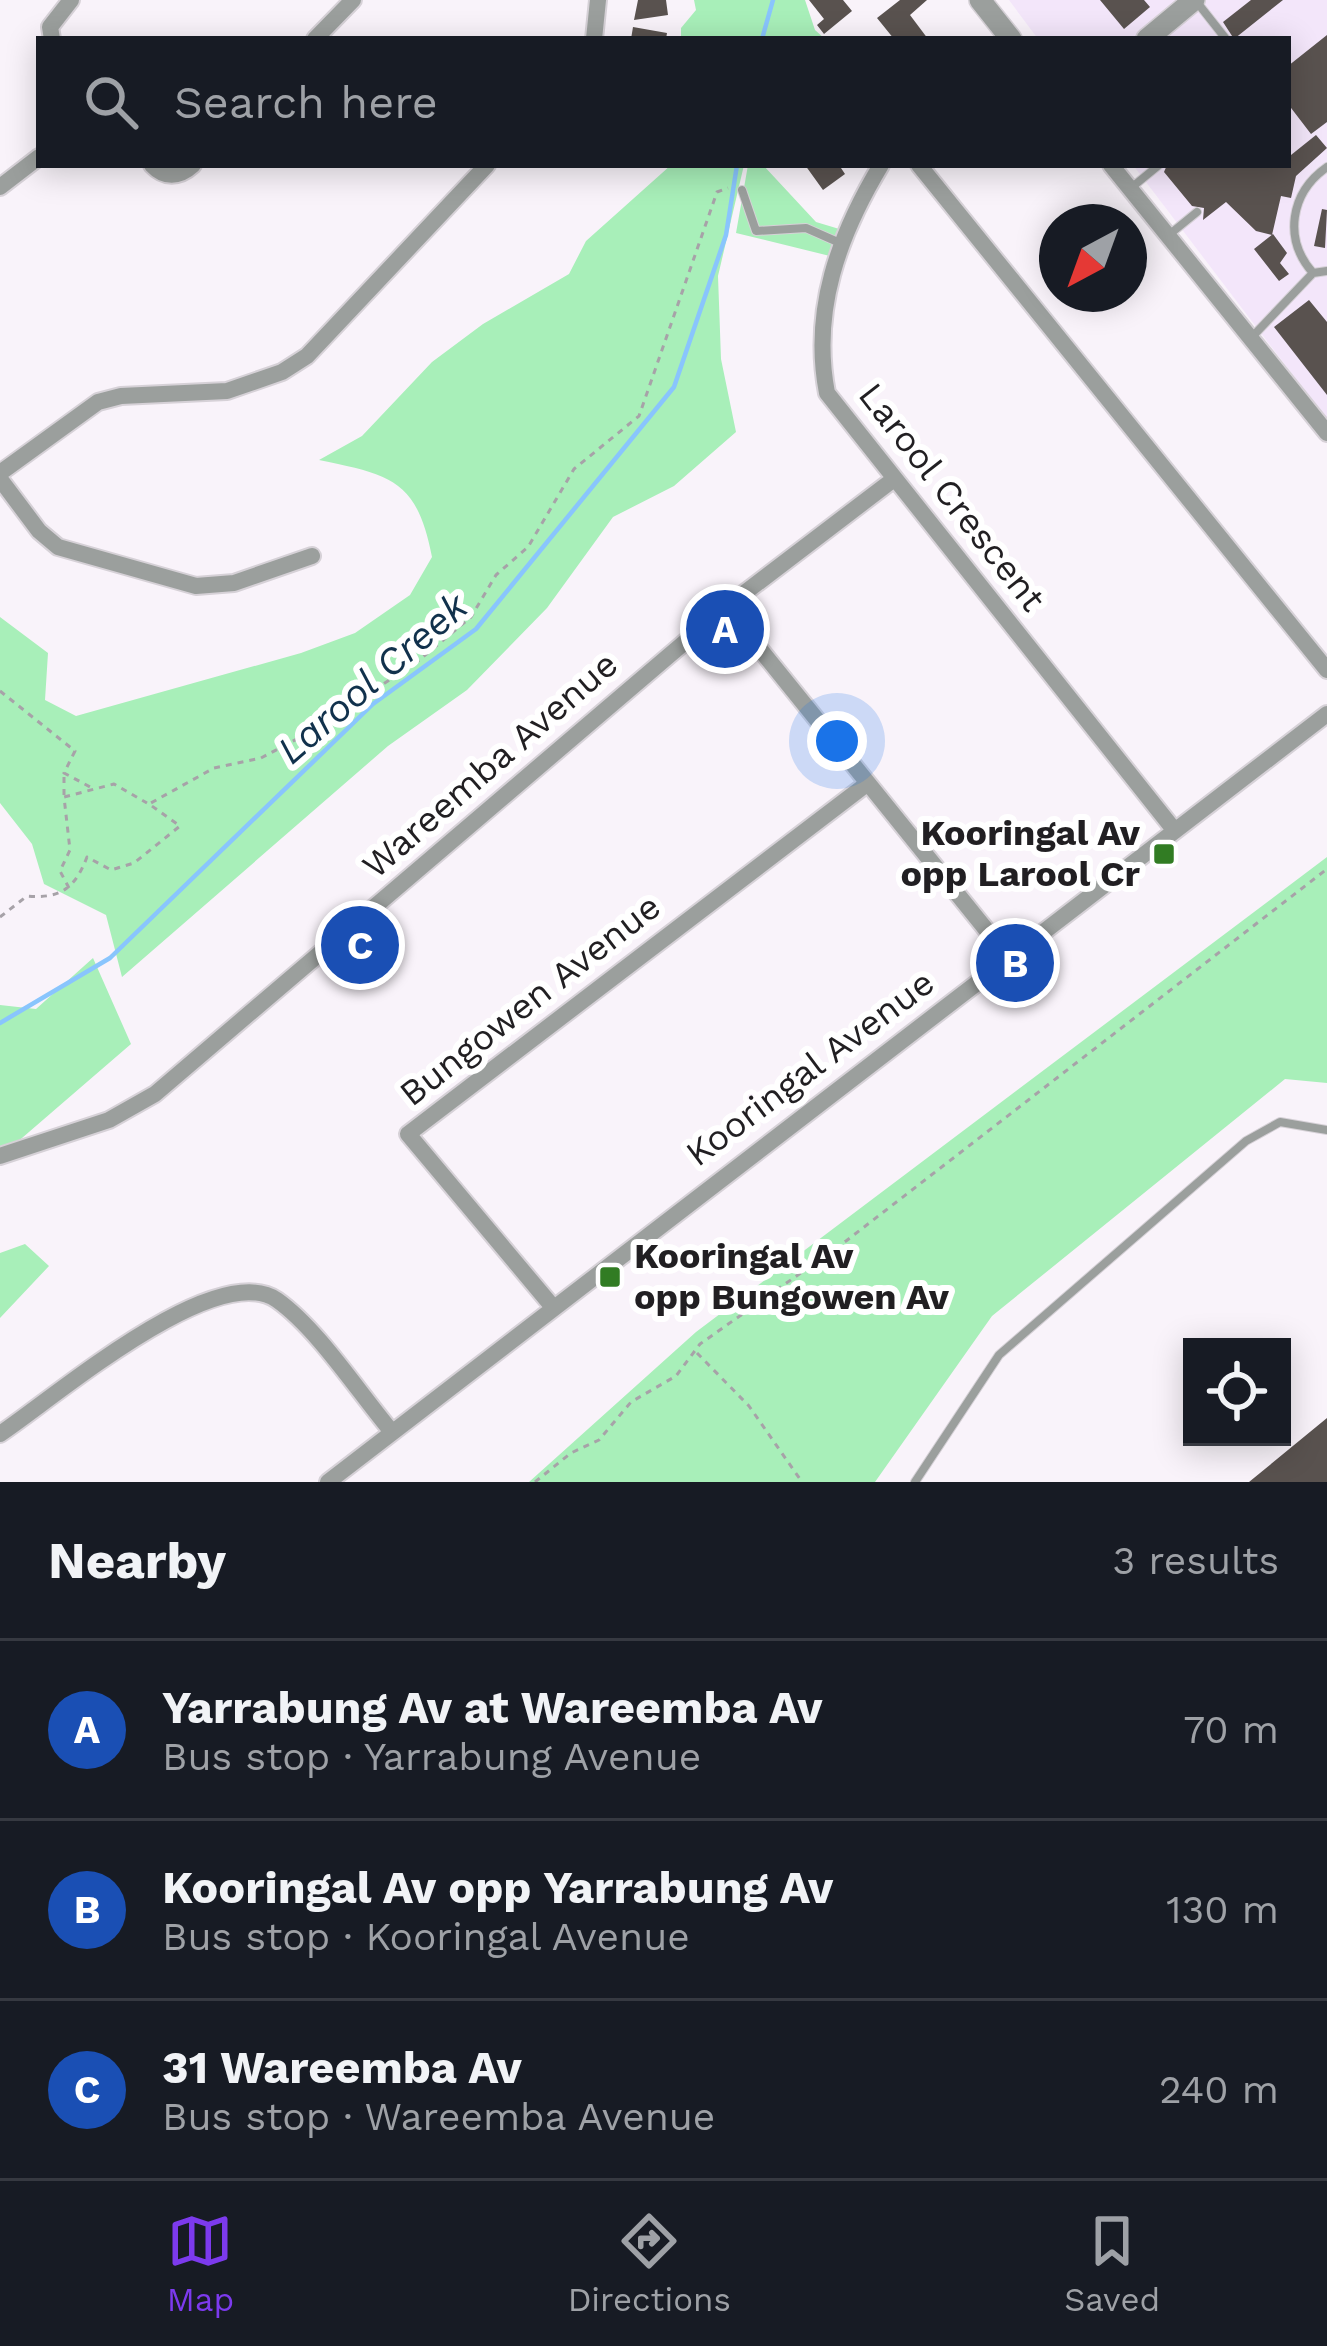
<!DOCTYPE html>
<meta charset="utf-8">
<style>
:root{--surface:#171b24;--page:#20242c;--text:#f1f3f6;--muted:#9ea1a6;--line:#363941;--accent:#7c3aed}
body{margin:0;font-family:"Work Sans",sans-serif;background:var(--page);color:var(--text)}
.controls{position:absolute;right:36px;bottom:36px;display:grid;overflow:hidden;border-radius:0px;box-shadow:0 6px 30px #0003}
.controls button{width:108px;height:108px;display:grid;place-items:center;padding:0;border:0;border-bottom:3px solid var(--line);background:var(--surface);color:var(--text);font:60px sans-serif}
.compass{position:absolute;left:1039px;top:204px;width:108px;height:108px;border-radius:50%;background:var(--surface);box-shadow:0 6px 30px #0003;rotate:221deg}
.you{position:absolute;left:837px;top:741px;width:42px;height:42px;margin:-30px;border:9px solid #fff;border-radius:50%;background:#1a73e8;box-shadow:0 0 0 18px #1a73e833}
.badge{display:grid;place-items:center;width:78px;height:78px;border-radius:50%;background:var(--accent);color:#fff;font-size:39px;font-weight:700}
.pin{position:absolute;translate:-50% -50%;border:6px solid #fff;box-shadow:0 3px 12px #0006}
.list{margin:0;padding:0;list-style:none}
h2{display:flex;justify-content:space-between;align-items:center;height:156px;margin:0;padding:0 48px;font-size:51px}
h2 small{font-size:39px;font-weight:400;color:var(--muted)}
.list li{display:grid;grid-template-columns:78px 1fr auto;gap:36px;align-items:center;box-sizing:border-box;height:180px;padding:0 48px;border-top:3px solid var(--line)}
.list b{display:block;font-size:45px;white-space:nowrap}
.list p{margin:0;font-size:39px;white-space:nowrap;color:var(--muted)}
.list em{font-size:39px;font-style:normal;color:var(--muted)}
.icon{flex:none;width:66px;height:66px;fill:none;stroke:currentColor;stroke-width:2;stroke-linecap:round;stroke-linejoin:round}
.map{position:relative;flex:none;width:1327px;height:1482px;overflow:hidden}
.search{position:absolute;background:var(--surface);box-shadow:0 6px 30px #0003;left:36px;right:36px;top:36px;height:132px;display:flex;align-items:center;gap:30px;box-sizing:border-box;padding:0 42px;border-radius:0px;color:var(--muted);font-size:45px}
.sheet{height:696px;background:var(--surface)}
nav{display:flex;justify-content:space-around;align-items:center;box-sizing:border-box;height:168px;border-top:3px solid var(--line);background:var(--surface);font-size:33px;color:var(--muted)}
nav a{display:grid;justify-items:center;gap:6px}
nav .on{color:var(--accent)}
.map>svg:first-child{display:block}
.industrial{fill:#f3e6fa}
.green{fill:#a8efb9}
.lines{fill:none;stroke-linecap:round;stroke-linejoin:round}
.stream{stroke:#89c5fd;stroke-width:4.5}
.building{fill:#59524f}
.service-casing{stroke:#d6d1d7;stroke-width:10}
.minor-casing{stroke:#d6d1d7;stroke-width:20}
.tertiary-casing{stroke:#d6d1d7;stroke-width:24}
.path{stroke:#a7a2a8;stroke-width:3;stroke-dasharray:6 6;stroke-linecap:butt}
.service{stroke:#9b9f9d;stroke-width:8}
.minor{stroke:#9b9f9d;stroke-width:16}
.tertiary{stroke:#9b9f9d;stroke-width:21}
.poi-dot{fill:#317c23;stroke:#fff;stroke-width:4.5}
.labels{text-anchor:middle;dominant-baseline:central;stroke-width:12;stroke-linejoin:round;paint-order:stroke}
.street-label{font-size:36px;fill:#211f22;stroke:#fff}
.poi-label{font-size:36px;font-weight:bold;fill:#211f22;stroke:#fff;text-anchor:end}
.water-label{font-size:39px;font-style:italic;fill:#11314c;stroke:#fff}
</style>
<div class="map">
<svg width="1327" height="1482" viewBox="0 0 1327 1482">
<rect width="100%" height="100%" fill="#f9f3fa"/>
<path class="industrial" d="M1009 0H1327V420L1133 165H1288V39H1038Z"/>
<path class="green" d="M694 0H805L815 30 825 39H681V28L696 10Z
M671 165H744L718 276 721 359 736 432 674 486 613 517 547 608 467 690 388 746 122 977 106 915 44 884 32 844 0 803V617L48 653 45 700 76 716 301 653 355 633 410 595 432 557C417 480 392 475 319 460L362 436 432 362 483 324 569 274 586 241Z
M748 165H763L816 222 846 231 834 257 736 233Z
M1327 857V1083L1285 1079 992 1316 875 1482H529L696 1332Z
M93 958 131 1044 0 1157V1005L36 1009Z
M25 1244 49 1266 0 1318V1253Z"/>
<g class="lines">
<path class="stream" d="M762 39 773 0
M0 1023 110 958 373 704 476 629 674 387 726 235 737 165"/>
</g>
<path class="building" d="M638 0H666L668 15 634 20Z
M809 0H843L852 11 824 34 817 25 824 19Z
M900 0H927L910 15 928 39H894L877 18Z
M1100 0H1144L1150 7 1124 29Z
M1251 0H1283L1234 39 1223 22Z
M633 27 667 33 666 39H631Z
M1327 35V122L1311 134 1288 104V66Z
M1316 135 1327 148 1296 176 1291 198 1281 196 1272 235 1256 231 1226 202 1203 220 1204 208 1192 206 1164 172 1167 165H1288L1291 155Z
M805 165H839L845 174 823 190Z
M1322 209 1327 210 1325 248 1314 246Z
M1273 234 1287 253 1280 263 1289 274 1279 281 1254 249Z
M1309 300 1327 322V395L1274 327Z
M1327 1418V1482H1249Z"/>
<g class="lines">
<g class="service-casing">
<path id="service" d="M1196 1 1226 39
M1131 188 1159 165
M742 190 756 231 806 228 840 243
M1170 234 1197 212
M1313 273C1283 239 1290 193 1327 167
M1252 337 1313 273 1327 271
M915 1482 999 1355 1246 1141 1280 1122 1327 1130"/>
</g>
<g class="minor-casing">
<path id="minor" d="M52 39 50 27 71 0
M315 39 353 0
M594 39 598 0
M152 165C164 178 179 178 193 165
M881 165C839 235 811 310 827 393L1175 831
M919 165 1327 670
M1111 165 1327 433
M0 187 39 157
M0 473 98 402 121 396 227 391 282 372 307 356 487 165
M0 479 39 531 58 547 196 586 234 583 312 556
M726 607 1009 958
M0 1156 109 1120 155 1094 726 607 894 479
M552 1306 408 1134 868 783
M0 1434C54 1398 216 1258 277 1300 318 1329 359 1393 392 1432
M328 1482 1327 714"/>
</g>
<g class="tertiary-casing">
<path id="tertiary" d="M980 0 1011 39
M1147 39 1194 0"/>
</g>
<path class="path" d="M0 691 75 751 64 773 92 788
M64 795V775
M69 888 60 871 70 850 64 797 114 784 147 803
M0 917 27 896C61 899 75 888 87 857L111 870 134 863 180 826 149 804 214 768 261 758 312 731 418 661 471 617 496 575 528 547 574 469 639 416 717 192 728 188
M697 1353 749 1406 802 1482
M535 1482 571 1453 599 1440 631 1402 676 1376 700 1344 846 1241 1327 869"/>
<use href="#service" class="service"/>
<use href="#minor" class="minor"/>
<use href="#tertiary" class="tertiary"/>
</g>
<g class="poi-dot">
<rect x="1152" y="842" width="24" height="24" rx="6"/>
<rect x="598" y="1265" width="24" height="24" rx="6"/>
</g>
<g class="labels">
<g class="street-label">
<text transform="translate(952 497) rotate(52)">Larool Crescent</text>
<text transform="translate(490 765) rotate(-41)">Wareemba Avenue</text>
<text transform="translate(530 1000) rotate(-38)">Bungowen Avenue</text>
<text transform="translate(810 1068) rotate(-37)">Kooringal Avenue</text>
</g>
<g class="poi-label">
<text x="1140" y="833">Kooringal Av<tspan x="1140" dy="41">opp Larool Cr</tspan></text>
<text x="634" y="1256" text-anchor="start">Kooringal Av<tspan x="634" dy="41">opp Bungowen Av</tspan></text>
</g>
<g class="water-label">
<text transform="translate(372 678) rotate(-41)">Larool Creek</text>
</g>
</g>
</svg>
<div class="controls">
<button><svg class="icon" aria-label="locate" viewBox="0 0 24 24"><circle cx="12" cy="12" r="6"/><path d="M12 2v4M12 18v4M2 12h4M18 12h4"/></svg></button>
</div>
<svg class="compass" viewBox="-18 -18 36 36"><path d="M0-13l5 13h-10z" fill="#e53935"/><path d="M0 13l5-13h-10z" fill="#9ea1a6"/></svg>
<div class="you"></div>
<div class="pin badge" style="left:725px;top:629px;background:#1a4fb4">A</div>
<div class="pin badge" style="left:1015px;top:963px;background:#1a4fb4">B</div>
<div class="pin badge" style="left:360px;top:945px;background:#1a4fb4">C</div>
<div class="search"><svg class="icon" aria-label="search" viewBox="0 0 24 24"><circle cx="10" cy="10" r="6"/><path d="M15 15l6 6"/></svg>Search here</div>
</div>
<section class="sheet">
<h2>Nearby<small>3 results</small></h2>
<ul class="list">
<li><span class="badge" style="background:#1a4fb4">A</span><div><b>Yarrabung Av at Wareemba Av</b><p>Bus stop · Yarrabung Avenue</p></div><em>70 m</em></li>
<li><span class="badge" style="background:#1a4fb4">B</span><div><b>Kooringal Av opp Yarrabung Av</b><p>Bus stop · Kooringal Avenue</p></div><em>130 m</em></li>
<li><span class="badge" style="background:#1a4fb4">C</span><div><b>31 Wareemba Av</b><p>Bus stop · Wareemba Avenue</p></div><em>240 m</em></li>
</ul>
</section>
<nav>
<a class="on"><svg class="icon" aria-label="map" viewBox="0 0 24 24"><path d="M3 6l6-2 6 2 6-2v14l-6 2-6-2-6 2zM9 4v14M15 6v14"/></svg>Map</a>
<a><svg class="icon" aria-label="directions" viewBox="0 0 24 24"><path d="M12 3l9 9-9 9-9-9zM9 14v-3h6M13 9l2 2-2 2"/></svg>Directions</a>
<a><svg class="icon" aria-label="saved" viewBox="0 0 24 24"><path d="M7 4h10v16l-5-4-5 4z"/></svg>Saved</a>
</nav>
